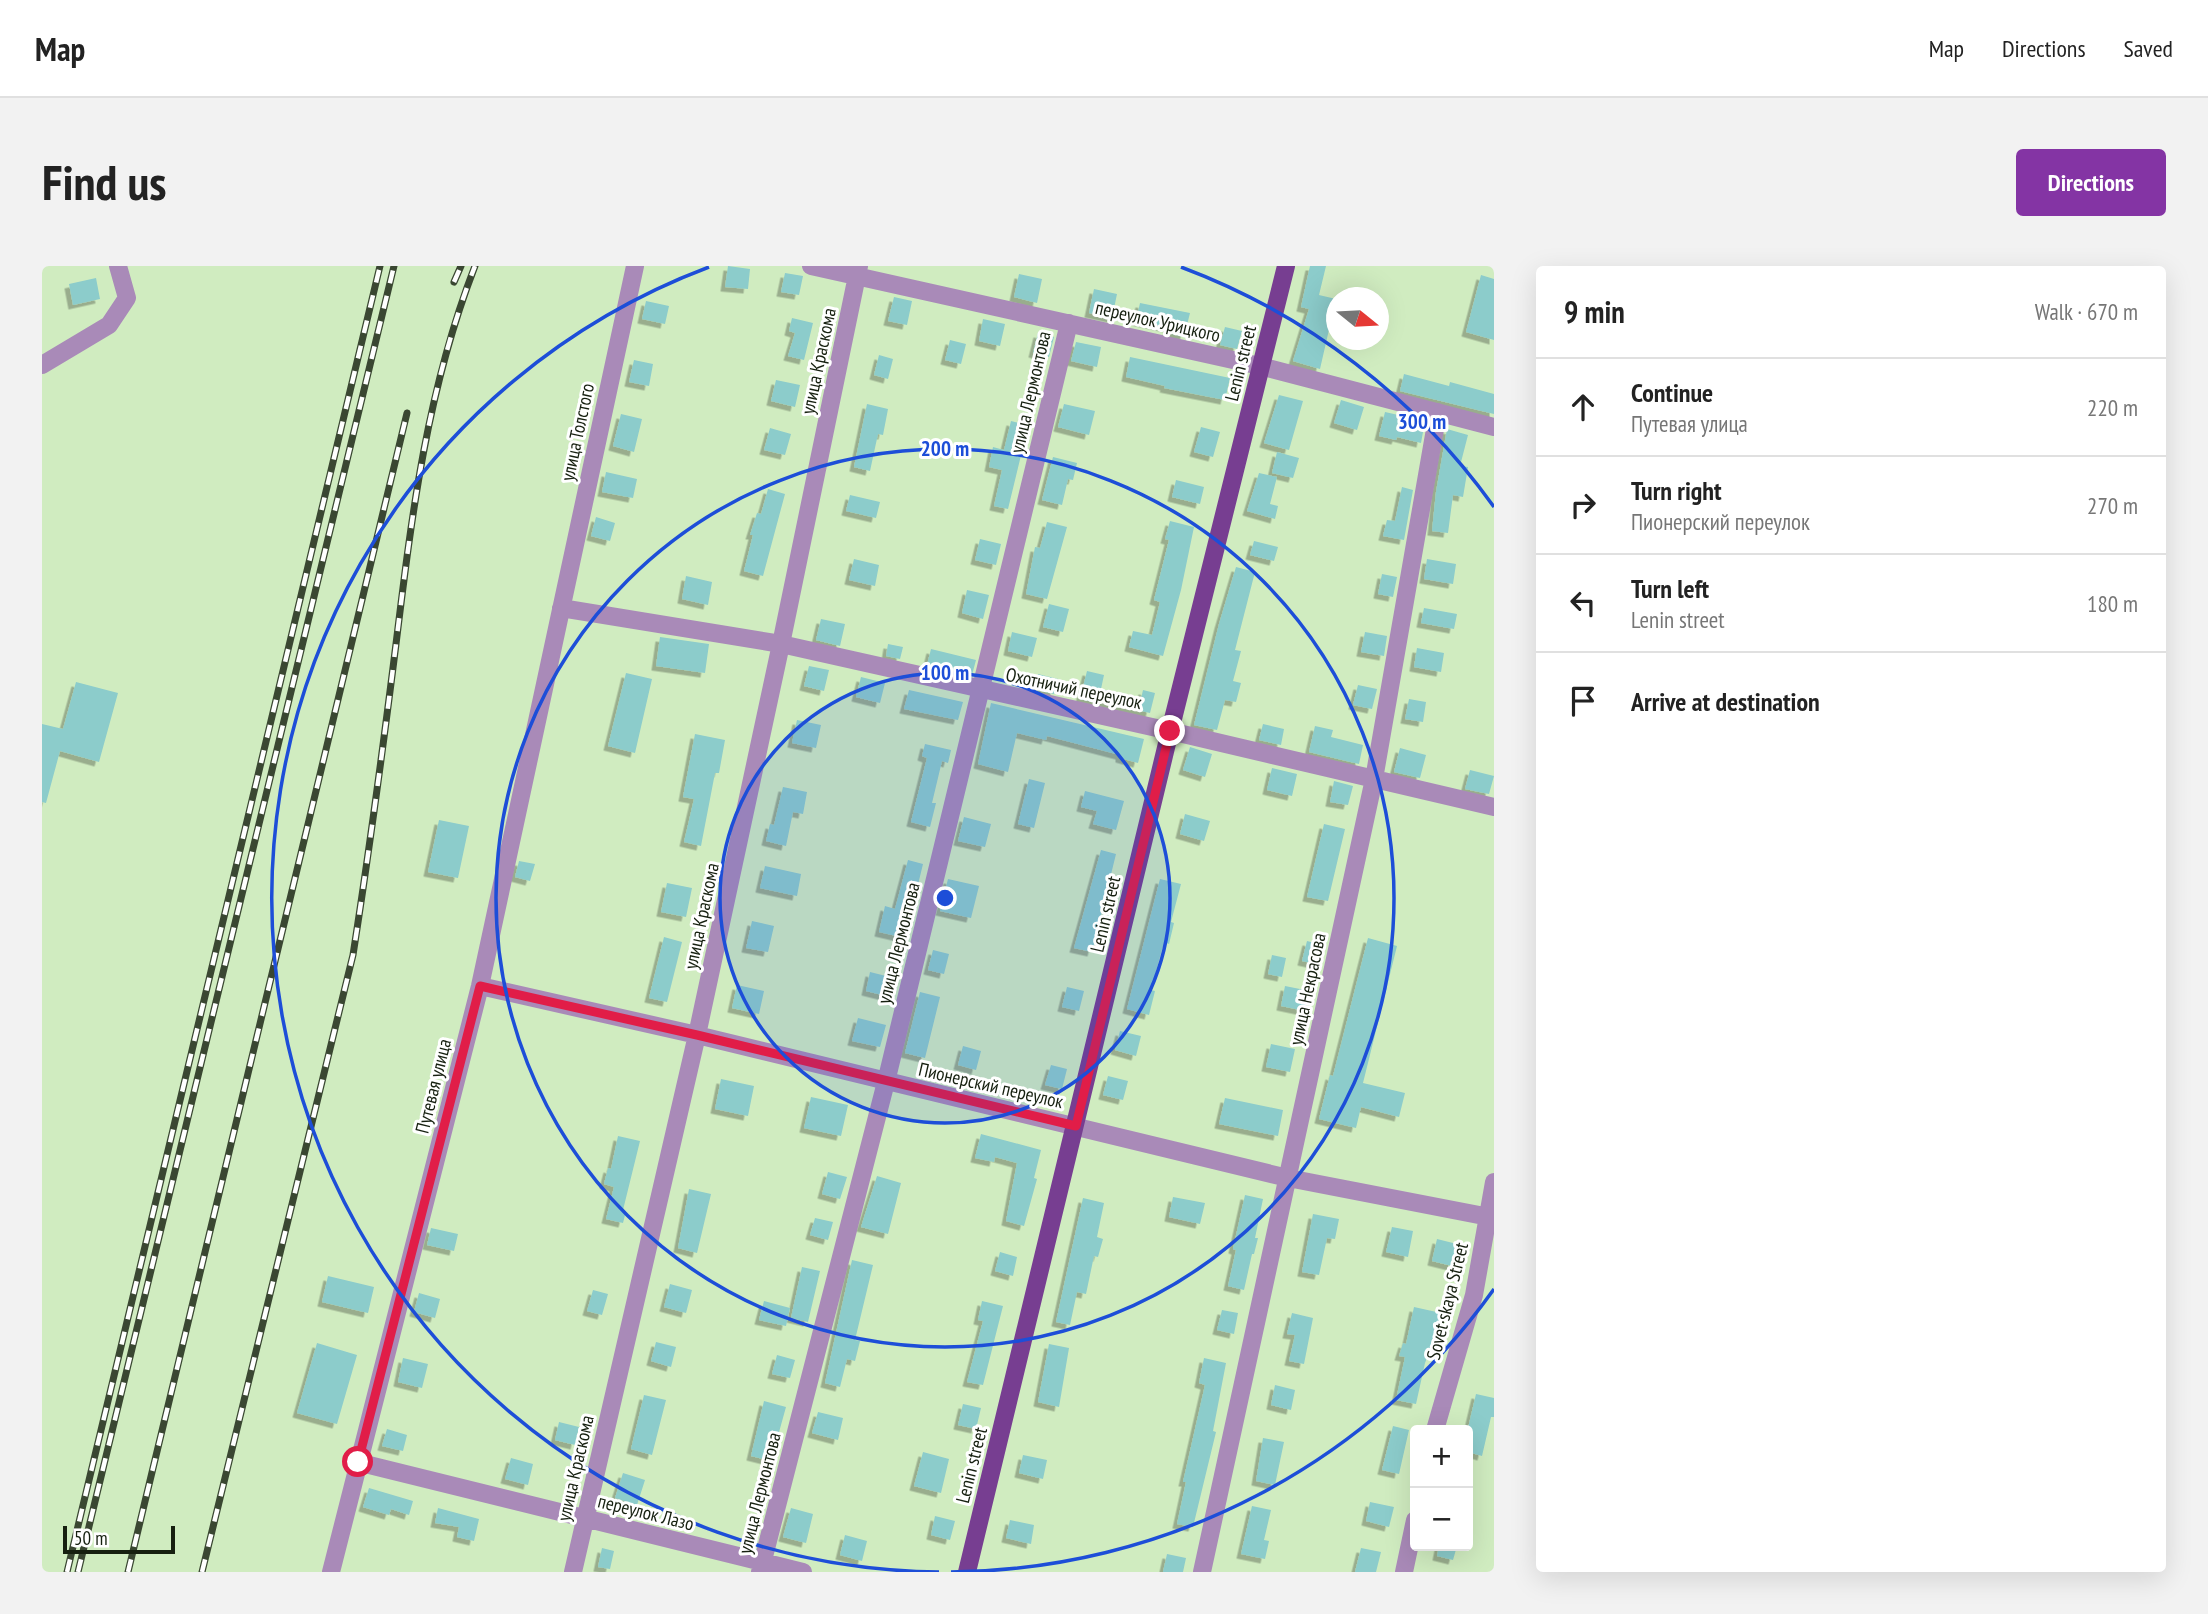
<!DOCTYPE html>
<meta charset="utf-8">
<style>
:root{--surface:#fff;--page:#f2f2f2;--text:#222;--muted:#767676;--line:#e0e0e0;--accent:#8434a4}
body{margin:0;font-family:"PT Sans Narrow",sans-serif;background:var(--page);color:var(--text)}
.controls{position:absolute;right:21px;bottom:21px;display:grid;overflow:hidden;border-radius:7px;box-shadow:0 7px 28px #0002}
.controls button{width:63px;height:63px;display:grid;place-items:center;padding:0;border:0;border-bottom:2px solid var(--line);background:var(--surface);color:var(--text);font:35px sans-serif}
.compass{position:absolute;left:1284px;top:21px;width:63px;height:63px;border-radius:50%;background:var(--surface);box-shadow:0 7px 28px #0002;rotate:108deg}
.scale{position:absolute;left:21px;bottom:18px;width:112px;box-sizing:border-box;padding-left:7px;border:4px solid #162010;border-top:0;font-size:19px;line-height:24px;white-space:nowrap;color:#162010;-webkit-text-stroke:5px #fff;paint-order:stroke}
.stop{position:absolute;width:21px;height:21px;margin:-16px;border:5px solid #e11d48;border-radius:50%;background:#fff}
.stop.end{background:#e11d48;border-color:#fff;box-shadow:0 2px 7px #0008}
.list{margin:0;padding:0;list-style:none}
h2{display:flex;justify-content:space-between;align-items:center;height:91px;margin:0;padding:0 28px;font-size:30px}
h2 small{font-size:23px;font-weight:400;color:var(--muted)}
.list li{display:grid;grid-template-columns:46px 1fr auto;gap:21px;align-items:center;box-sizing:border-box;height:98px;padding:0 28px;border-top:2px solid var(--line)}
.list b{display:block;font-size:26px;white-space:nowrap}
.list p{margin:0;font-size:23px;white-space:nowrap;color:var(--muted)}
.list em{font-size:23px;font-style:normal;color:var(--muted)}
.icon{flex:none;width:38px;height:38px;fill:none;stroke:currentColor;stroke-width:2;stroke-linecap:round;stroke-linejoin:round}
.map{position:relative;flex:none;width:1452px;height:1306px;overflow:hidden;border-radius:7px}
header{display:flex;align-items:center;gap:42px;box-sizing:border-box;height:98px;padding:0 35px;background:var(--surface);border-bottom:2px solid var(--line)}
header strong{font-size:33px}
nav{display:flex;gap:38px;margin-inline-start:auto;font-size:24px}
.intro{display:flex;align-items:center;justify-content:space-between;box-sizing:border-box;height:168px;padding:0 42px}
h1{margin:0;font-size:49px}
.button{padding:18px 32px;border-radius:7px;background:var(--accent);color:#fff;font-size:24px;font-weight:700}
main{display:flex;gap:42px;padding:0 42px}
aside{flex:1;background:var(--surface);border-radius:7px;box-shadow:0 7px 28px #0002}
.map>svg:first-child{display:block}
.building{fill:#8ccccb;filter:url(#shadow)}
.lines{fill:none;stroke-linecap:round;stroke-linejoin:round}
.minor{stroke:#a98ab8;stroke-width:18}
.major{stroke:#773e91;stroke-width:18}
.rail-casing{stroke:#3a4732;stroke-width:7}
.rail{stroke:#fff;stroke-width:4.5;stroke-dasharray:13;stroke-linecap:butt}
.route{stroke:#e11d48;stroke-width:9}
.ring{fill:none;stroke:#1d4ed8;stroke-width:3.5}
.labels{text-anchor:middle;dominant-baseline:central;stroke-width:6;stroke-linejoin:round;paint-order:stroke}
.street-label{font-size:19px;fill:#162010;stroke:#fff}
.centre{fill:#1d4ed8;stroke:#fff;stroke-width:3.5}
.ring-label{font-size:21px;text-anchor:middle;font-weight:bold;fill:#1d4ed8;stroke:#fff;stroke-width:6;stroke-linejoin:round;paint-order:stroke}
</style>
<header>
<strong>Map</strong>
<nav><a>Map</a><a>Directions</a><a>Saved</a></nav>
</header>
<div class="intro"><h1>Find us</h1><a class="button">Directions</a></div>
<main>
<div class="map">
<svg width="1452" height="1306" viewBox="0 0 1452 1306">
<defs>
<filter id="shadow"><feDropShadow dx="-4.5" dy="4.5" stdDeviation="0" flood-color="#0004"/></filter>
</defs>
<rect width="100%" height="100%" fill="#d0ecc0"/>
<path class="building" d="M686 0 708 3 706 23 683 21Z
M1268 0H1284L1277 29 1294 33 1278 103 1251 95 1267 43 1259 41Z
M743 7 761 10 757 29 739 26Z
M977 8 1000 13 995 37 972 31Z
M1439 9 1452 13V74L1424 66Z
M54 12 58 33 31 39 27 18Z
M1052 23 1075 28 1070 52 1047 47Z
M852 31 870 35 865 59 846 55Z
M604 35 627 40 623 58 600 53Z
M1098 37 1148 47 1142 71 1127 67 1128 62 1094 55Z
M750 52 771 57 762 94 746 90 753 67 747 65Z
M941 53 963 58 958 80 937 75Z
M1183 61 1200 65 1195 83 1178 79Z
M996 67 1012 71 1007 91 991 87Z
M908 74 924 78 919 98 903 94Z
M1034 76 1059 81 1055 101 1029 95Z
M837 89 851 93 846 113 832 109Z
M1088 91 1188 112 1183 134 1122 122 1123 120 1084 111Z
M592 94 611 98 607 120 587 116Z
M1362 108 1407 120 1408 116 1452 128V148L1358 125Z
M734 114 758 119 753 141 729 135Z
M1237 129 1261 135 1247 184 1222 177Z
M1299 134 1322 141 1315 164 1292 157Z
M825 138 846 143 841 169 836 168 828 205 812 201Z
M1022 138 1053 145 1047 169 1016 161Z
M1343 146 1383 155 1379 177 1355 171 1354 174 1337 170Z
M579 148 600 153 592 186 571 180Z
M969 155 989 160 985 178 982 177 966 243 952 240 960 204 947 201 951 181 962 184Z
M1159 161 1178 166 1171 191 1152 186Z
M728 162 749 168 743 189 722 184Z
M1405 163 1426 169 1418 200 1426 201 1421 231 1411 229 1406 267 1390 265 1394 226Z
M1235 186 1257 192 1251 212 1230 207Z
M1011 191 1035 197 1031 214 1026 213 1020 239 1000 234Z
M564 206 595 213 591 232 560 226Z
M1217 207 1235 211 1228 238 1236 240 1233 253 1205 245Z
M1134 214 1162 221 1158 238 1130 231Z
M1360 221 1371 224 1362 274 1341 270 1345 254 1353 255Z
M726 223 743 228 721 310 702 305 711 269H708L715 247 719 248Z
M808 229 838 236 834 252 804 245Z
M554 251 573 257 568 275 549 270Z
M1128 255 1152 261 1139 324 1121 390 1087 381 1091 365 1110 369 1118 336 1112 334 1127 274 1123 273Z
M1005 256 1025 261 1005 333 984 328 993 281 998 282Z
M938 273 959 278 954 299 933 294Z
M1212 275 1236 281 1232 295 1208 289Z
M812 293 837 299 833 320 807 314Z
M1385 293 1414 298 1411 318 1382 313Z
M1194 301 1213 306 1193 384 1199 385 1191 415 1199 417 1194 436 1183 434 1175 464 1152 459 1177 358Z
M1340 308 1355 311 1351 331 1336 328Z
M644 310 670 316 666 339 640 333Z
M925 324 947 329 941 353 920 347Z
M1007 338 1027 343 1021 366 1001 361Z
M1382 342 1415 348 1412 363 1379 357Z
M779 353 803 358 798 380 774 374Z
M970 366 995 372 990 391 966 385Z
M1323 366 1345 370 1342 390 1319 386Z
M618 371 667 378 663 407 614 400Z
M846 378 861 381 858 393 844 390Z
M1375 382 1402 387 1399 406 1372 401Z
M889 383 934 394 930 409 885 399Z
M767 400 787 404 782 425 762 420Z
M1045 405 1062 409 1059 423 1099 433 1101 424 1113 427 1108 447 1056 435 1055 437 1038 433Z
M584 407 610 413 593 487 566 480Z
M996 408 1016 413 1012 428 992 423Z
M819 411 843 417 838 437 814 431Z
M34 416 76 427 57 496 18 485 4 537 0 536V458L21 463Z
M1316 419 1335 423 1330 443 1311 439Z
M867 424 921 436 916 454 862 443Z
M1367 433 1384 436 1381 456 1363 453Z
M949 437 1102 473 1096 497 1078 492V489L1005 470 1004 474 975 467 966 506 936 498Z
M755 454 779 459 774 482 750 477Z
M1221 458 1242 463 1239 479 1217 474Z
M1273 460 1291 464 1289 471 1321 479 1317 498 1267 486Z
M653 468 683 474 677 507H673L659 580 642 576 652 533 641 531Z
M883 478 909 484 906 497 900 495 890 537H894L888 561 869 556 885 492 880 490Z
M1148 481 1170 488 1163 511 1141 504Z
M1358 482 1384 489 1378 512 1352 506Z
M1230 502 1255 508 1250 530 1225 524Z
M1428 504 1452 510 1447 528 1423 523Z
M987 513 1003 517 992 562 976 558Z
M1292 515 1311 520 1306 539 1288 536Z
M741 521 765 526 761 548 751 546 744 580 724 575 728 558 732 559Z
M1043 525 1082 535 1074 564 1051 558 1055 545 1039 541Z
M1143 548 1168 555 1162 575 1138 568Z
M922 551 949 558 943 581 916 575Z
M397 554 427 560 416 612 386 606Z
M1282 558 1303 563 1286 635 1265 631Z
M1059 584 1074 588 1050 686 1032 682Z
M866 594 881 598 863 672 837 666 843 640 853 643Z
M477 595 493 598 488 615 473 611Z
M723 600 759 608 755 630 718 622Z
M906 613 937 620 929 652 898 645Z
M1118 613 1139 618 1129 656 1132 657 1127 678 1122 676 1109 724 1113 725 1107 749 1085 743Z
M625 617 650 622 644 651 619 646Z
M710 655 732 660 726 686 704 682Z
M622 671 640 676 625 736 607 732Z
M1326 672 1355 680 1321 817 1363 827 1357 851 1319 841 1314 862 1277 853 1288 809 1291 810Z
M1265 675 1277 678 1273 698 1260 695Z
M891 684 907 688 902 708 886 704Z
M1230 689 1244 692 1240 711 1226 708Z
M828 706 856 713 852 732 824 725Z
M695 719 722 725 717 748 690 742Z
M1243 720 1268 725 1263 745 1239 740Z
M1025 721 1042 725 1037 745 1020 741Z
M878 726 898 731 883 792 863 787Z
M816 752 844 759 838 781 810 775Z
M1078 765 1099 770 1094 790 1073 784Z
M1229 778 1253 783 1248 806 1224 801Z
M921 780 939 785 934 804 916 799Z
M1009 799 1025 803 1020 823 1003 819Z
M1066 810 1086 815 1081 834 1061 829Z
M679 813 712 820 706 850 673 843Z
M769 831 806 839 799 870 762 862Z
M1183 832 1241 844 1236 870 1177 858Z
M939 868 999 884 992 912 995 913 982 960 964 955 975 897 953 891 952 896 933 892Z
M576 870 598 875 581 944 584 945 581 957 564 953 572 921 562 918 566 902 569 903Z
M786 906 805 911 798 933 780 928Z
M835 910 859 917 846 968 819 961Z
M647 923 669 928 655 987 636 982Z
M1203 929 1221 933 1213 972H1216L1212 988H1210L1202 1024 1186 1020 1194 984 1191 983Z
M1131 931 1163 937 1158 958 1127 951Z
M1041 932 1062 937 1055 971 1061 973 1056 991 1052 990 1044 1028 1035 1026 1028 1059 1014 1056Z
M1271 948 1297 953 1293 973 1285 972 1277 1009 1260 1006Z
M773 952 791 956 786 974 768 969Z
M1350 961 1371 965 1366 991 1344 986Z
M389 962 416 968 412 985 385 979Z
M1395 973 1415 978 1410 1000 1390 995Z
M958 986 975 991 971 1010 953 1005Z
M810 994 831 999 813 1074 818 1075 813 1095 805 1093 798 1121 783 1117Z
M760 1001 778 1005 766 1056 749 1052Z
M286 1010 332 1021 326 1047 280 1036Z
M628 1018 650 1024 644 1047 622 1041Z
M551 1024 566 1028 560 1049 545 1045Z
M377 1027 398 1033 393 1052 372 1046Z
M722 1035 748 1042 744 1060 717 1054Z
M940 1035 961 1040 941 1119 925 1116 941 1055 936 1054Z
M1372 1041 1399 1047 1393 1072 1383 1097 1374 1138 1354 1134 1363 1091 1357 1090 1361 1077 1364 1078Z
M1180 1044 1196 1047 1192 1068 1175 1064Z
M1250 1047 1271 1052 1262 1098 1247 1095 1253 1069 1245 1068Z
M614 1076 634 1081 629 1101 609 1095Z
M275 1077 315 1089 295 1158 255 1147Z
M1007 1078 1027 1082 1017 1141 996 1136Z
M735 1089 753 1094 748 1112 730 1108Z
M361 1092 386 1098 380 1122 356 1116Z
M1162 1092 1184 1097 1171 1165 1174 1166 1151 1261 1135 1258 1144 1216H1141L1163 1119 1157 1117Z
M1233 1119 1253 1124 1249 1144 1229 1139Z
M1434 1128 1452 1132V1151H1449L1440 1190 1426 1186V1162Z
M602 1129 624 1134 610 1189 589 1183Z
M722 1135 744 1141 729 1195 709 1190Z
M921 1138 939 1142 934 1163 916 1159Z
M776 1146 801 1152 796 1174 770 1167Z
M517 1156 537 1161 533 1179 513 1174Z
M1351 1160 1367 1164 1357 1208 1340 1204Z
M345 1163 365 1169 361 1185 340 1180Z
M1221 1172 1242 1176 1233 1219 1214 1215Z
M881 1186 907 1193 899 1227 872 1220Z
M981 1189 1005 1194 1001 1213 977 1207Z
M469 1192 491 1198 486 1219 463 1213Z
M581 1207 603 1214 595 1239 573 1232Z
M327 1222 371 1235 367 1249 349 1243 347 1249 321 1241Z
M1328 1236 1352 1241 1347 1261 1324 1255Z
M1210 1240 1229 1244 1222 1274 1227 1275 1223 1293 1199 1288Z
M396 1242 437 1253 432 1275 415 1271 417 1261 393 1257Z
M749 1242 771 1248 764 1277 741 1271Z
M893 1250 913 1255 908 1274 889 1269Z
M968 1254 992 1259 989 1278 964 1272Z
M803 1269 825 1275 820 1295 798 1289Z
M1397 1280H1415L1411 1294 1395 1290Z
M560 1282 572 1285 568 1303 556 1301Z
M1319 1282 1339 1286 1334 1306H1313Z
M1125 1288 1144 1292 1141 1306H1121Z"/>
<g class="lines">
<path class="minor" d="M769 0 1218 100 1452 161
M0 99 67 59 85 32 76 0
M519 342 739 378 1128 465 1452 541
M438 720 655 769 1246 912 1452 952
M1393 1164 1432 1029 1452 916
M315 1196 761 1306
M289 1306 438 720 593 0
M531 1306 655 769 739 378 817 0
M718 1306 844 816 1027 57
M1160 1306 1332 513 1396 146
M1362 1306 1373 1254"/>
<path class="major" d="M925 1306 1128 465 1244 0"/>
<g class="rail-casing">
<path id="rail" d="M412 16 419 0
M25 1306 338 0
M36 1306 352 0
M86 1306 365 147
M160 1306 311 689C327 586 341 482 354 378 370 247 385 124 433 0"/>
</g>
<use href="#rail" class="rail"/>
</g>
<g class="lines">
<path class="route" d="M316 1196 438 720 655 769 1034 860 1128 465"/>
</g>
<circle cx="903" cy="632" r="225" fill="#1d4ed8" fill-opacity=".12"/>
<g class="ring">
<circle cx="903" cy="632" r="225"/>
<circle cx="903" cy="632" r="449"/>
<path d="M1452 1023A674 674 0 0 1 909 1306M897 1306A674 674 0 0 1 667 1M1139 1A674 674 0 0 1 1452 241"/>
</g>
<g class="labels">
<g class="street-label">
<text transform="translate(1116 55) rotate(13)">переулок Урицкого</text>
<text transform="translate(776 95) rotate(-78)">улица Краскома</text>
<text transform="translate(1198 97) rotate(-76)">Lenin street</text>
<text transform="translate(988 126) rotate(-77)">улица Лермонтова</text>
<text transform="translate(535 166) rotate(-78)">улица Толстого</text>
<text transform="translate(1032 422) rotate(12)">Охотничий переулок</text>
<text transform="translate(1063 648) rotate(-77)">Lenin street</text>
<text transform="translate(659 650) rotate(-78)">улица Краскома</text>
<text transform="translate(856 677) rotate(-76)">улица Лермонтова</text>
<text transform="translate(1265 723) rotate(-78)">улица Некрасова</text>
<text transform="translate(949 819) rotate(13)">Пионерский переулок</text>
<text transform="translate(391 820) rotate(-76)">Путевая улица</text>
<text transform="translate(1405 1035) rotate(-76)">Sovet·skaya Street</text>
<text transform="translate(929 1199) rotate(-76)">Lenin street</text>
<text transform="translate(533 1202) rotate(-77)">улица Краскома</text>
<text transform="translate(717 1227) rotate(-76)">улица Лермонтова</text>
<text transform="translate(604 1246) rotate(14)">переулок Лазо</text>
</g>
</g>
<circle cx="903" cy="632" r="10" class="centre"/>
<g class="ring-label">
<text x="1380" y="163">300 m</text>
<text x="903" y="190">200 m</text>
<text x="903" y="414">100 m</text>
</g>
</svg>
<div class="controls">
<button>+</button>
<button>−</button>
</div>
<svg class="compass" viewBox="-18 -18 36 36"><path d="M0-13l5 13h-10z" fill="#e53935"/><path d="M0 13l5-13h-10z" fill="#767676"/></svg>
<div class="scale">50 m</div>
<div class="stop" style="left:316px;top:1196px"></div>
<div class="stop end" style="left:1128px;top:465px"></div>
</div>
<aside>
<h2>9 min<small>Walk · 670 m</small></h2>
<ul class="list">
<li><svg class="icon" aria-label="ahead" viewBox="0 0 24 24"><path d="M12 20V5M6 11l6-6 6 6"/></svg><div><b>Continue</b><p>Путевая улица</p></div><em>220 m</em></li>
<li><svg class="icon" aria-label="right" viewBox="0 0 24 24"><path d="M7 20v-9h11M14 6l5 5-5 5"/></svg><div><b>Turn right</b><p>Пионерский переулок</p></div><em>270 m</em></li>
<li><svg class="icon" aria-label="left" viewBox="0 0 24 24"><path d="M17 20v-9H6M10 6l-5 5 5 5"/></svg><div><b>Turn left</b><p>Lenin street</p></div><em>180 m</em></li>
<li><svg class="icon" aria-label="arrive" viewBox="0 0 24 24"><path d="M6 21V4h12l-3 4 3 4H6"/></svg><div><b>Arrive at destination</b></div></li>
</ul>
</aside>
</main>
